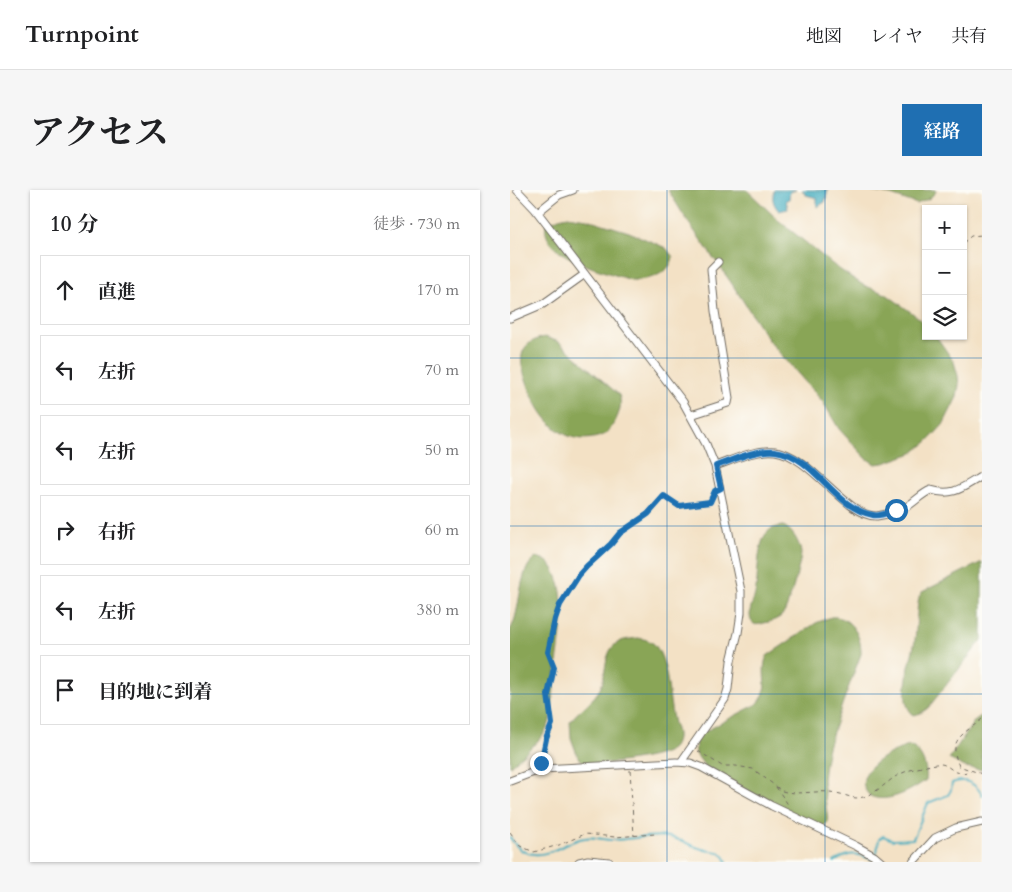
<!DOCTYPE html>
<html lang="ja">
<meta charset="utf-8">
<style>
:root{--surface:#fff;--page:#f6f6f6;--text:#202124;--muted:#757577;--line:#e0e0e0;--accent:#1f6fb2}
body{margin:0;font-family:Cardo,"Noto Serif JP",serif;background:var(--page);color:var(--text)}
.controls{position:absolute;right:15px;top:15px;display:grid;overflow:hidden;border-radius:0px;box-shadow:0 1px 4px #0004}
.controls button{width:45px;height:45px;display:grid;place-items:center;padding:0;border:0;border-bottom:1px solid var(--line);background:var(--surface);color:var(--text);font:25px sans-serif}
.stop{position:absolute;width:15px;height:15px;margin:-11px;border:4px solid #1f6fb2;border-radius:50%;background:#fff}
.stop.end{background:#1f6fb2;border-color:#fff;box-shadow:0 1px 5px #0008}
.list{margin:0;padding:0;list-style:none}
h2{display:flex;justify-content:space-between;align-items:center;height:65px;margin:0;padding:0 20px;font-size:21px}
h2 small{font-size:16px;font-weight:400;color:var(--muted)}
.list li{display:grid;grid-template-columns:32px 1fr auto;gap:15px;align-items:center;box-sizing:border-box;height:70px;margin:0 10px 10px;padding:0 10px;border:1px solid var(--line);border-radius:0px}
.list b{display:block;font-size:19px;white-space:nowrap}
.list em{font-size:16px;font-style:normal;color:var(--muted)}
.icon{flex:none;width:28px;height:28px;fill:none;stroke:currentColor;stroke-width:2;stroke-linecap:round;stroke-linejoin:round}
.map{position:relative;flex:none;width:472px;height:672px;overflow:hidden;border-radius:0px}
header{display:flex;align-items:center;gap:30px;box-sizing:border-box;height:70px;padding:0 25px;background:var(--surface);border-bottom:1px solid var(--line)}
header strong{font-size:24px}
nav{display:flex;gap:28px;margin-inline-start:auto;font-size:18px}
.intro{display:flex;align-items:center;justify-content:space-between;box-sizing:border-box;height:120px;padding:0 30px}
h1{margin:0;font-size:35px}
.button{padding:12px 22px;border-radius:0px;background:var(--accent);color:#fff;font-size:18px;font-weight:700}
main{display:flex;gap:30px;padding:0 30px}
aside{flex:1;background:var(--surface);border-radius:0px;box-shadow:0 1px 4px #0004}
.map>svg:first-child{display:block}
.forest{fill:#89a557;stroke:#5a6841}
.water{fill:#3fabbe;stroke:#356b74}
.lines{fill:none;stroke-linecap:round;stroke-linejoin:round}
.stream{stroke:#3fabbe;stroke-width:2}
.minor-casing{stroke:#716b61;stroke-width:9}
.path{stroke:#716b61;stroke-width:1;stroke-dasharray:4 4;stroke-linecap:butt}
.minor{stroke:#fff;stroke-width:7}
.route{stroke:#1f6fb2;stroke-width:6}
.grid{fill:none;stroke:#1f6fb2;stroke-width:1;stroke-opacity:0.55}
</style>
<header>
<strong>Turnpoint</strong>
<nav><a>地図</a><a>レイヤ</a><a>共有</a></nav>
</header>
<div class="intro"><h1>アクセス</h1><a class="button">経路</a></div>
<main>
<aside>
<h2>10 分<small>徒歩 · 730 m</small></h2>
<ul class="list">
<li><svg class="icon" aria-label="ahead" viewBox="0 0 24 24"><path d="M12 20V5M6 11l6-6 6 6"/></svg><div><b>直進</b></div><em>170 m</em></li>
<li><svg class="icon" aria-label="left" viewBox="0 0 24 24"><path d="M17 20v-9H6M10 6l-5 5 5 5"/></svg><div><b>左折</b></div><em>70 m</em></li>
<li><svg class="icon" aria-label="left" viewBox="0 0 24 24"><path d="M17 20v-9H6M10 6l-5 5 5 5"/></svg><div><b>左折</b></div><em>50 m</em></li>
<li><svg class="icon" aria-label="right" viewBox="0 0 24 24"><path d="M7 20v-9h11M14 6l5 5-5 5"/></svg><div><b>右折</b></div><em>60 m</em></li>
<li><svg class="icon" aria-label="left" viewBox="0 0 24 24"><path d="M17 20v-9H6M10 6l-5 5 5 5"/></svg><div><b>左折</b></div><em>380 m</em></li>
<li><svg class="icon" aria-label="arrive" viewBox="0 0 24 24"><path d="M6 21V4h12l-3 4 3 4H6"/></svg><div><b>目的地に到着</b></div></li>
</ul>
</aside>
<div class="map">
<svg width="472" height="672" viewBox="0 0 472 672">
<rect width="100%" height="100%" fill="#fdfcf7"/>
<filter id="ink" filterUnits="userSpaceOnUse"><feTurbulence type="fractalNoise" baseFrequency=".02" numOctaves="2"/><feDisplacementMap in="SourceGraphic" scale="10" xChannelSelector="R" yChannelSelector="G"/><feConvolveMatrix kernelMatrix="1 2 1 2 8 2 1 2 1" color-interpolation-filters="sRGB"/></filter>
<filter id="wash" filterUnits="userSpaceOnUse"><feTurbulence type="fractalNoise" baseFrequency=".0096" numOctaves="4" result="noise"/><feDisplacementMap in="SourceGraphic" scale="20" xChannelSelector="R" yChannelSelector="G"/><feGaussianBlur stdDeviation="1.12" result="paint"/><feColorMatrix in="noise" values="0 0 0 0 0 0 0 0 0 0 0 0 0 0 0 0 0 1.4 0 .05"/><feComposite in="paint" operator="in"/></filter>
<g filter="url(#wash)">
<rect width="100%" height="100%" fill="#f3e1c5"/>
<path class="forest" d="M158 0H237L268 30 326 77 353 95 376 104 409 128 416 135V146H426L444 172 448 186 449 195 447 207 433 235 418 251 403 263 374 273 365 274 356 268 329 239 313 212 260 152 220 91 178 32Z
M353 0H425L426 2 420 8 407 14 381 5Z
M58 26 77 29 119 42 156 58 163 67C160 85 136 91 121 90 98 82 29 67 36 34L49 28Z
M35 147 49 152 109 205C114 218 105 234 96 244 54 262 29 227 17 192 14 183 10 174 12 165 14 154 25 149 35 147Z
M273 336C282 339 290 353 291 363 291 373 279 414 274 423 270 429 260 432 254 433 251 434 245 436 243 433 240 431 240 426 240 423 240 416 244 410 245 404 249 387 246 358 256 344 260 338 266 337 273 336Z
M26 368C42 367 49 389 51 402 55 428 48 462 45 489 43 504 43 520 39 534 34 549 12 565 0 576V440C12 421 7 379 26 368Z
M472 372V450L418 518 411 523 404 525C386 513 402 469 405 450 407 436 406 421 409 407L412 402Z
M321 427C340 425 352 446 351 464L333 512 318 557 315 573 313 590 318 632 312 638 308 639 196 578 186 564 185 550 192 543 247 514C262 501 249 483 257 466L306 433Z
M128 448C134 449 140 450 145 455 159 473 158 508 163 529 164 535 168 542 167 548 167 551 165 556 163 558 153 569 94 574 77 575L68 567 61 548 60 531C70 519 84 511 91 497 97 483 93 460 109 452 114 449 122 449 128 448Z
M472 525V580L455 577 439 569 465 530Z
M400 556C412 561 418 579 416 590 401 601 377 614 360 606 337 583 381 560 400 556Z"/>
<path class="water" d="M264 0H286L280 2 279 9 276 10 278 19 269 21C262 13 262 8 264 0Z
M292 0H318L315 12 307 17V8L296 5Z"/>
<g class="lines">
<path class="stream" d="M0 647C6 657 12 663 24 664 43 666 57 650 75 648 83 646 93 650 102 650 121 650 141 644 159 647 171 649 181 656 192 659 203 663 212 658 217 672
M324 672C340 662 345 663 362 669L367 662 369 649 373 646 383 650 403 649 418 613 438 605 441 600 442 593C455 588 466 593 472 605"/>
</g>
</g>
<g filter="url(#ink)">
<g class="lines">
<g class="minor-casing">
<path id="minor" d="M7 0 25 19 173 212 196 254 205 276 231 401V423L228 443 221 471 218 499 215 509 171 572
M28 22 49 5 63 0
M0 128 33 114 75 84
M181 225 218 213 219 208 205 121 201 79 208 72
M205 276C223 270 245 259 265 261 301 265 337 328 367 326 375 325 389 321 396 317 405 312 411 304 421 300 443 307 453 297 472 286
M0 591 32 579 166 572 180 573 191 577 262 616 346 656 364 666 371 672
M69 672 78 670 99 672
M403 672 425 648 446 638 472 632"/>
</g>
<path class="path" d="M453 53 461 46 472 45
M472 529C453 545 437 549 449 576L472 584
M188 561 212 576H226L243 579 272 601C290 606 309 599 326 603 338 605 344 611 356 606 366 602 373 596 382 589 394 580 411 577 426 574 442 572 440 588 461 581
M31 573 36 549 42 534 38 505 44 477 38 462 45 429 50 415 69 385 77 376 101 354 110 343 138 324 154 306 169 316 200 313 204 304
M120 580 124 646
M266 597 279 616
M0 642 10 656 24 662 49 655 75 644 105 647 145 644"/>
<use href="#minor" class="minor"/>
</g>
</g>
<g class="lines" filter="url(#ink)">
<path class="route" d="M31 573 36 549 42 534 38 505 44 477 38 462 45 429 50 415 69 385 77 376 101 354 110 343 138 324 154 306 169 316 200 312 205 301 211 298 206 276C223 270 246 259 265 261 306 266 323 318 363 325 370 327 379 322 386 320"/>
</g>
<path class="grid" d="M157 0V672M315 0V672M0 168H472M0 336H472M0 504H472"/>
</svg>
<div class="controls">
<button>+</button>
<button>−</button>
<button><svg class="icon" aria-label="layers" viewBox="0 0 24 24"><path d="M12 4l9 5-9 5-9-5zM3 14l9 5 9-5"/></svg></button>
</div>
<div class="stop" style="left:386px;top:320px"></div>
<div class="stop end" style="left:31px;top:573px"></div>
</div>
</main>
